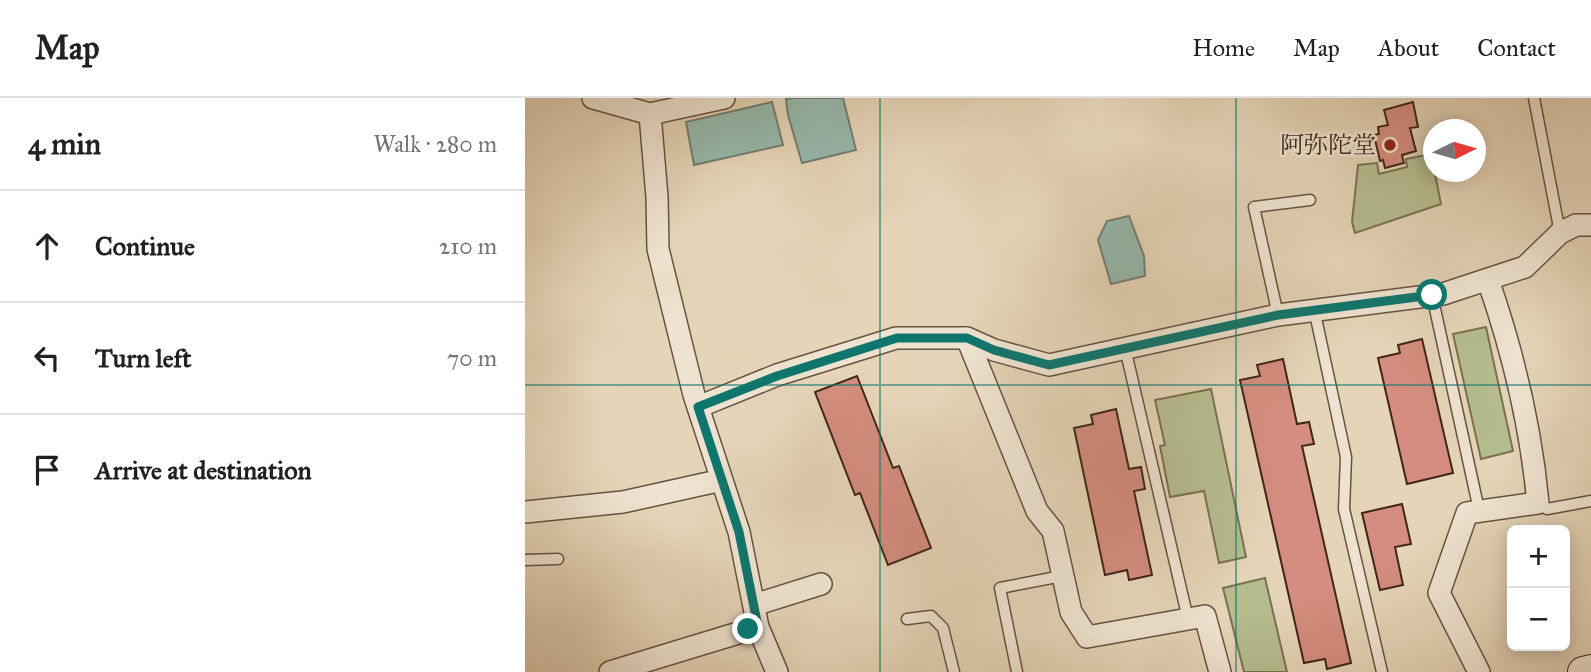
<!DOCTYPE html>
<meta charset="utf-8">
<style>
:root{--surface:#fff;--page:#f2f2f2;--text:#202124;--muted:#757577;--line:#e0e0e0}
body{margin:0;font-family:"IM FELL Great Primer","Noto Serif JP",serif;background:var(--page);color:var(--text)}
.controls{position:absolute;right:21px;bottom:21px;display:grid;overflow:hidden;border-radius:10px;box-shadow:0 4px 18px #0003}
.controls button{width:63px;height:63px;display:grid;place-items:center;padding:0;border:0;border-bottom:2px solid var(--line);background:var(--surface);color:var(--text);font:35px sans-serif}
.compass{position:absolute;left:898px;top:21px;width:63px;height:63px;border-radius:50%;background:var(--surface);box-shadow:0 4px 18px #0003;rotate:85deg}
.stop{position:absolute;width:21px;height:21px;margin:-16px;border:5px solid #0f766e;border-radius:50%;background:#fff}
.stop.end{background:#0f766e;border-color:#fff;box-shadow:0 2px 7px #0008}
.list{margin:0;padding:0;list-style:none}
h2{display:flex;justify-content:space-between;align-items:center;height:91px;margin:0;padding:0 28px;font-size:30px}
h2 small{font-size:23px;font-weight:400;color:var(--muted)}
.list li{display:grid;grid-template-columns:46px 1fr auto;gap:21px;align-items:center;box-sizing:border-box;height:112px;padding:0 28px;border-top:2px solid var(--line)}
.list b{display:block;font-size:26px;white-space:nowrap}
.list em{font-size:23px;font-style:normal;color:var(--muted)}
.icon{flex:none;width:38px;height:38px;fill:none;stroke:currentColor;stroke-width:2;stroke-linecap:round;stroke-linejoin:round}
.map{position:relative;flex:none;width:1066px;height:574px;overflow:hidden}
header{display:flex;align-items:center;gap:42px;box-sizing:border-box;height:98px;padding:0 35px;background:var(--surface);border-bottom:2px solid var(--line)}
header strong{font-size:33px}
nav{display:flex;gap:38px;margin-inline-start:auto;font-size:24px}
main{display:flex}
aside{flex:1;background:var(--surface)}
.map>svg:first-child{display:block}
.green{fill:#b5bc8e;stroke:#7a7154;stroke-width:2}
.water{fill:#96b8ac;stroke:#747e72;stroke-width:2}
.building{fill:#d48d7e;stroke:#40261b;stroke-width:2}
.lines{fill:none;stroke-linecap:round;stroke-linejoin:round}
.lane-casing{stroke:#695242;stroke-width:13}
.street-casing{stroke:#695242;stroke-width:24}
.secondary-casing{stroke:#40261b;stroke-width:32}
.lane{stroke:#eee3d0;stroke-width:10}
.street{stroke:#eee3d0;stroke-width:21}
.secondary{stroke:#eee3d0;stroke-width:30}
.route{stroke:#0f766e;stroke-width:9}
.grid{fill:none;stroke:#0f766e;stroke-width:2;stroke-opacity:0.55}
.poi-dot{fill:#8f2418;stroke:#eee3d0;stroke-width:2.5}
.labels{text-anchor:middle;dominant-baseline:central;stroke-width:5;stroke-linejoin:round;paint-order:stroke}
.poi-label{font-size:24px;fill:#40261b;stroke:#eee3d0;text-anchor:end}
</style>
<header>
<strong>Map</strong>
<nav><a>Home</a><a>Map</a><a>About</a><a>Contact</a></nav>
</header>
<main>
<aside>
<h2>4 min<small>Walk · 280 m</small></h2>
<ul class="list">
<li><svg class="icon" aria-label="ahead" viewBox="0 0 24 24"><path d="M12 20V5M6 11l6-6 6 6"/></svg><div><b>Continue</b></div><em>210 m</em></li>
<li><svg class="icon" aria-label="left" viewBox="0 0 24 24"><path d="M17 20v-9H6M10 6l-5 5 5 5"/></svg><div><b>Turn left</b></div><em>70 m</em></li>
<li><svg class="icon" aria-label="arrive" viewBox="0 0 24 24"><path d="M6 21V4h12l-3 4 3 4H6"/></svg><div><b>Arrive at destination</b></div></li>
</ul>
</aside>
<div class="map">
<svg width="1066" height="574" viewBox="0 0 1066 574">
<rect width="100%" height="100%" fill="#e5d4b7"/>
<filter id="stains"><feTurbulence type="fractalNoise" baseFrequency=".00286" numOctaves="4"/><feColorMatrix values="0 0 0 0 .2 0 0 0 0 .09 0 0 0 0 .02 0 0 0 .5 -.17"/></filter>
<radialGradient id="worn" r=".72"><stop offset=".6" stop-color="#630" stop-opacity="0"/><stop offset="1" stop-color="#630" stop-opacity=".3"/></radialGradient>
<path class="green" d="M906 56 916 106 830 135 827 124 833 67 852 65 854 76 882 69 881 61Z
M961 229 988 353 956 361 928 236Z
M686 291 721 459 694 465 679 393 645 399 635 348 640 347 630 302Z
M740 480 762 574H719L698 490Z"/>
<path class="water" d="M270 0H318L331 52 277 65 263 17 261 1Z
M247 4 258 47 169 67 161 24Z
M604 118 619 158 620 178 586 186 573 142 582 123Z"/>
<path class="building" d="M888 4 893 29 885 30 891 53 877 57 879 65 860 70 858 62 855 63 849 37 854 36 853 29 863 27 859 12Z
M897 241 928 375 882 386 853 260 875 255 873 247Z
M758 261 772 326 784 324 789 346 777 348 826 565 802 571 800 561 779 565 715 282 735 278 732 267Z
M332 278 368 370 374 368 406 450 363 467 335 395 330 397 290 294Z
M591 311 604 371 616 369 620 391 609 393 627 477 604 482 602 472 580 477 549 330 568 326 566 317Z
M877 406 886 446 870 449 878 487 855 492 837 415Z"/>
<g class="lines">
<g class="lane-casing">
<path id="lane" d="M1009 0 1035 135
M907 197 954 412
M789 211 821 359 819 411 857 574
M753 217 729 109 785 102
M600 250 663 521
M1013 405 1022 411 1066 403
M0 462 33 461
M382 521 406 518 418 530 429 574
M492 574 475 490 537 478"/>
</g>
<g class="street-casing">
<path id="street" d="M68 0 125 16 199 0
M125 16 132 99 133 151 169 297 214 434 233 529 252 574
M442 240 512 413 528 433 546 514 562 539 680 518 695 574
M173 309 252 277 371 240H442L469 252 524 267 753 217 918 196 1000 169 1035 135 1051 127H1066
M0 414 98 404 197 382
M229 507 296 486
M85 574 233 529
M954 574 914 495 942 415 1013 405C1006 330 988 254 963 182"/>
</g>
<g class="secondary-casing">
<path id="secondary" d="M1058 574 1066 572"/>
</g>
<use href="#lane" class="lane"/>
<use href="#street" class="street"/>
<use href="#secondary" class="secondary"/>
</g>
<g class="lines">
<path class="route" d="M223 531 233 529 214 434 173 309 252 278 372 240H442L469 252 524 267 753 217 907 197"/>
</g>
<path class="grid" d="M355 0V574M711 0V574M0 287H1066"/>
<circle class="poi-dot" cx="865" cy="47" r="7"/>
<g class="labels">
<g class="poi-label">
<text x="851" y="47">阿弥陀堂</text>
</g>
</g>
<rect width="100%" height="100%" filter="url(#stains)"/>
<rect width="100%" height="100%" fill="url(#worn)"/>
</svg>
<div class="controls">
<button>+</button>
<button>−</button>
</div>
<svg class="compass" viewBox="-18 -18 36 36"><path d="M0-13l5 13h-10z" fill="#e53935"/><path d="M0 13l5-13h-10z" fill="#757577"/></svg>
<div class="stop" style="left:907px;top:197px"></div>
<div class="stop end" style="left:223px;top:531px"></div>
</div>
</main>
